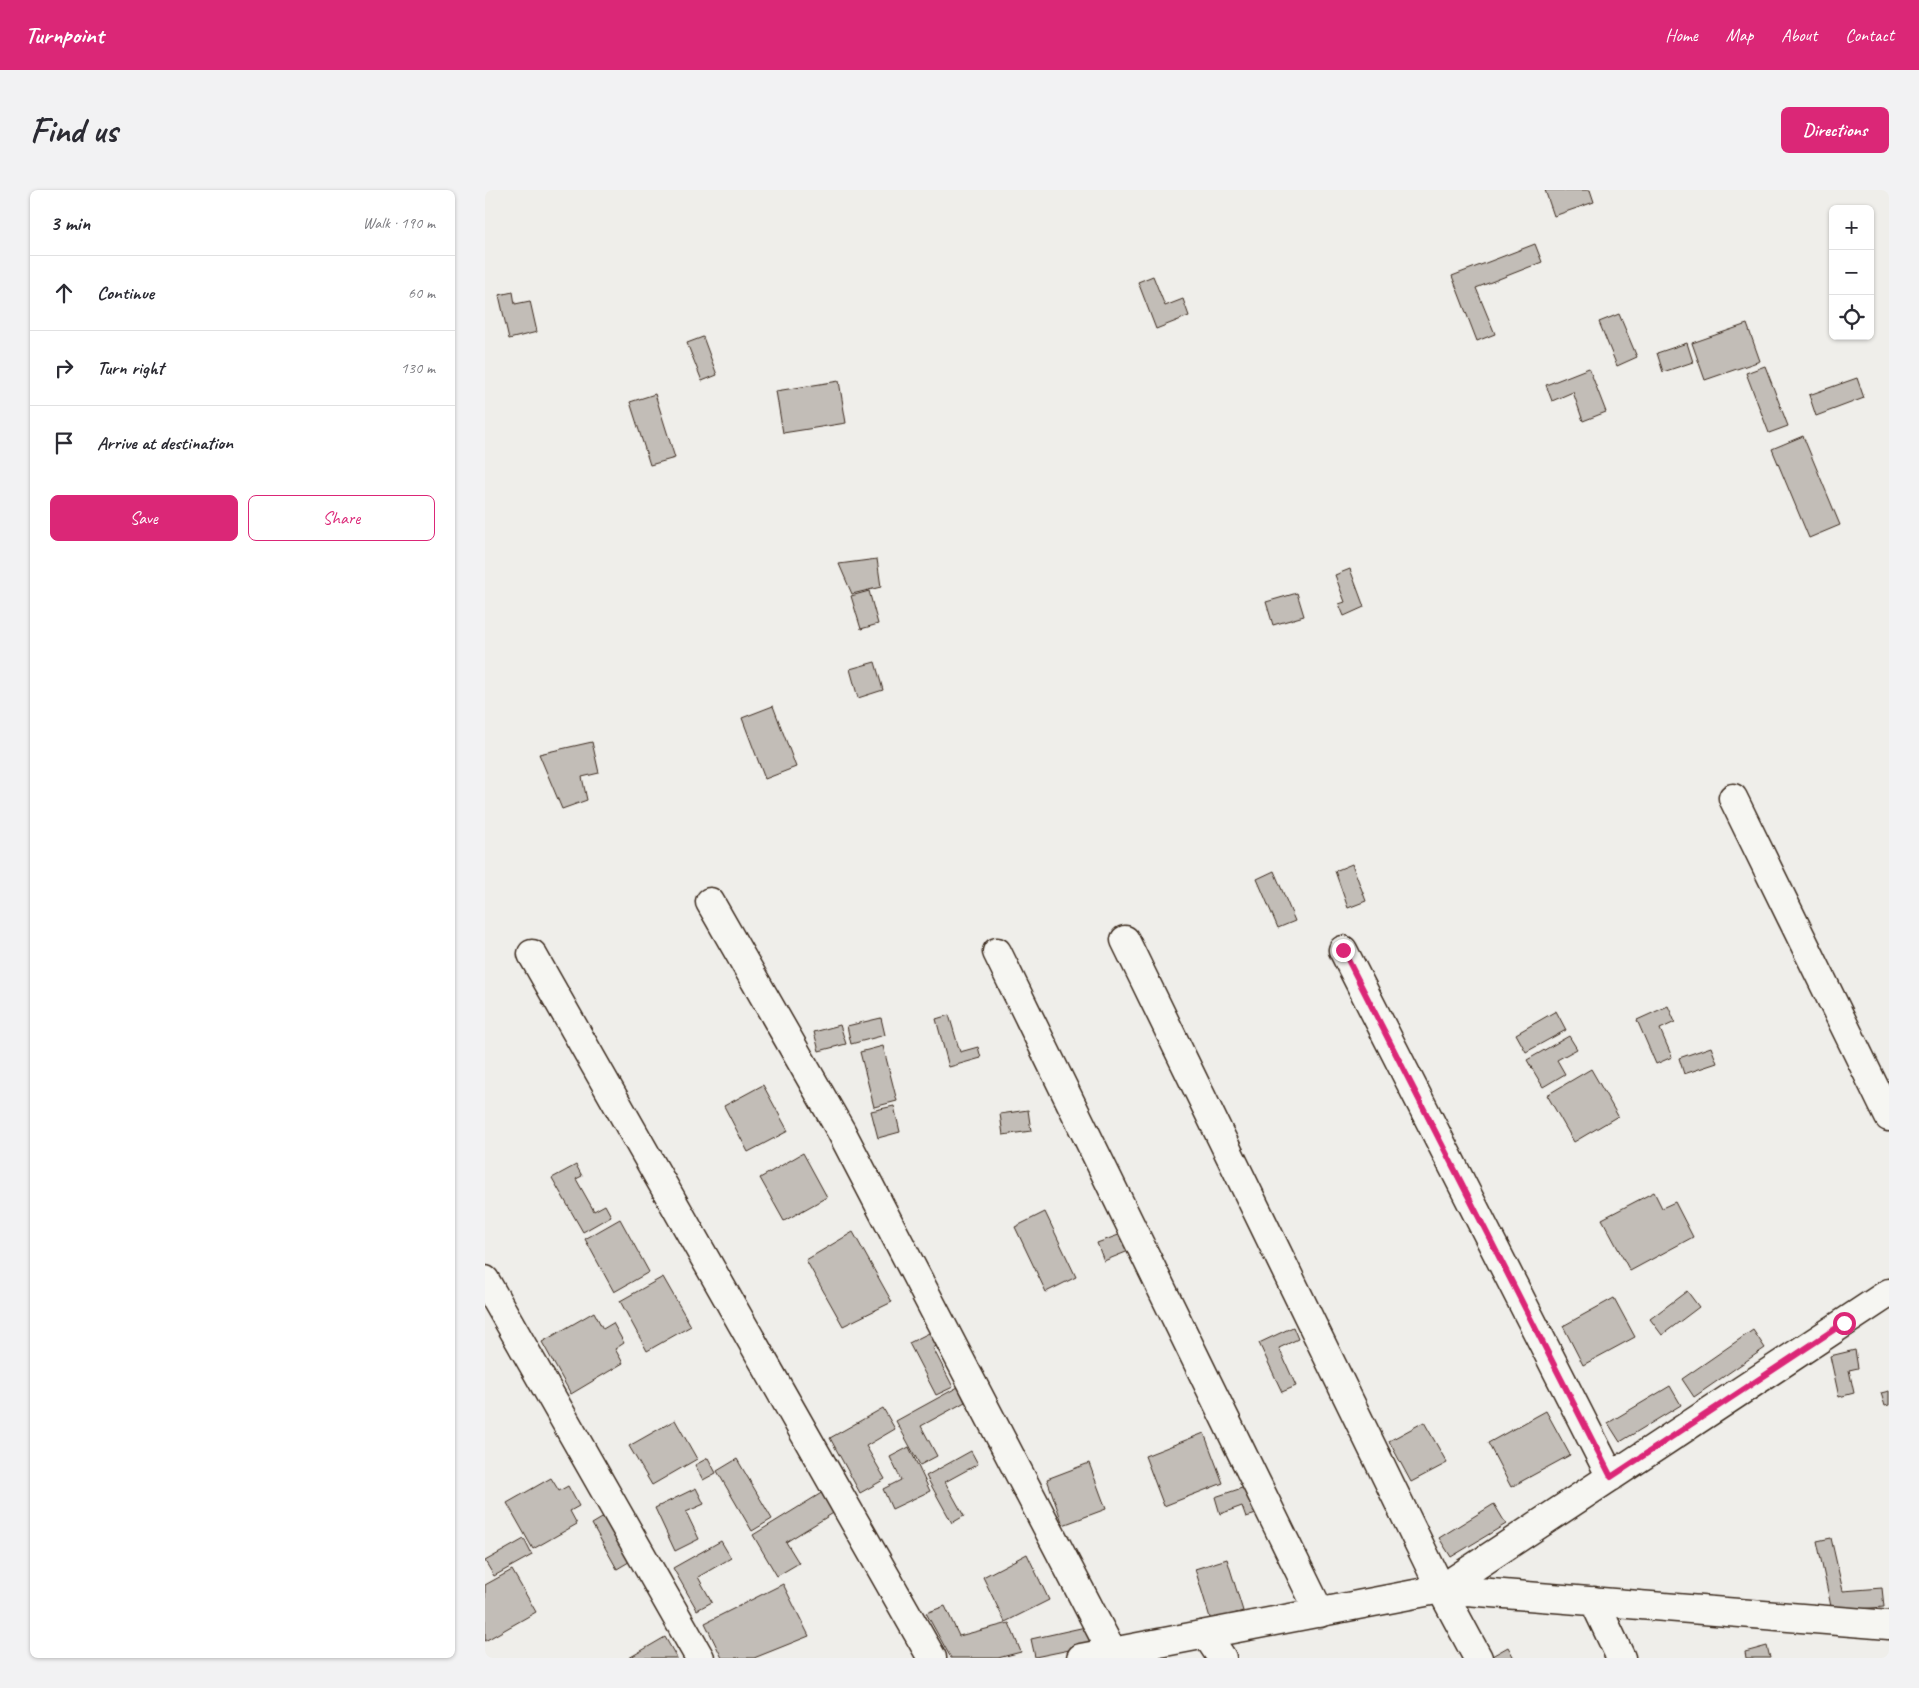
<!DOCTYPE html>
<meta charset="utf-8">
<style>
:root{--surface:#fff;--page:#f2f2f3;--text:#2b2b33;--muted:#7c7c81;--line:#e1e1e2;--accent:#db2777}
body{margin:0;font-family:Caveat,sans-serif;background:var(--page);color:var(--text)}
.controls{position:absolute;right:15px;top:15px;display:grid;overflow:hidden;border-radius:8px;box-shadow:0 1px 4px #0004}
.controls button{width:45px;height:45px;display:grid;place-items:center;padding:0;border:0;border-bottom:1px solid var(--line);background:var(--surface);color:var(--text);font:25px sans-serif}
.stop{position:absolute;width:15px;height:15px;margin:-11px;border:4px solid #db2777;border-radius:50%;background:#fff}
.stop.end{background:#db2777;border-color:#fff;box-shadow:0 1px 5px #0008}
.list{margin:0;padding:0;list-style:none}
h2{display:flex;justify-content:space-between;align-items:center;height:65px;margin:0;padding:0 20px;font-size:21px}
h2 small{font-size:16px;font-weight:400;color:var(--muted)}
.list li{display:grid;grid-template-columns:32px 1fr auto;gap:15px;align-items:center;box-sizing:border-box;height:75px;padding:0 20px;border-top:1px solid var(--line)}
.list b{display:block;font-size:19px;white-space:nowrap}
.list em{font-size:16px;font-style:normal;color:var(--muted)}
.actions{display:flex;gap:10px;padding:15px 20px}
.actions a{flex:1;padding:11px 0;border:1px solid var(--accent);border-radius:8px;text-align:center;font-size:18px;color:var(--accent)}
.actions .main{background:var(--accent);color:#fff}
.icon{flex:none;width:28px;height:28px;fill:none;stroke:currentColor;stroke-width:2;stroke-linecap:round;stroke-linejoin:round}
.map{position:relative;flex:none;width:1404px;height:1468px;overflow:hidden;border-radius:8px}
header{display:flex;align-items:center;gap:30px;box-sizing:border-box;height:70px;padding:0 25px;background:var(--accent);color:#fff}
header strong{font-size:24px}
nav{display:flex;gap:28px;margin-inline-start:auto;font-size:18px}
.intro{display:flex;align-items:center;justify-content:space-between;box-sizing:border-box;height:120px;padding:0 30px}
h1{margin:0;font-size:35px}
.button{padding:12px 22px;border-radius:8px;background:var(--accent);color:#fff;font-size:18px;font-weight:700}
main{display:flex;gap:30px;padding:0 30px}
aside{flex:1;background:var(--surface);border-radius:8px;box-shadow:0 1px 4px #0004}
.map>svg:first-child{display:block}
.building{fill:#c2bdb7;stroke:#3b2a1e}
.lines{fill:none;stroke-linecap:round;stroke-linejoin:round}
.minor-casing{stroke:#3b2a1e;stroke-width:31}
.minor{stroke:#f6f6f2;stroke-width:28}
.route{stroke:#db2777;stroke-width:6}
</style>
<header>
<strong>Turnpoint</strong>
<nav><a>Home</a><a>Map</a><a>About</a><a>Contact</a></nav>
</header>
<div class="intro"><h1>Find us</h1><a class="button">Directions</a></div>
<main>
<aside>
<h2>3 min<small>Walk · 190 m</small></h2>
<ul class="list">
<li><svg class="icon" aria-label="ahead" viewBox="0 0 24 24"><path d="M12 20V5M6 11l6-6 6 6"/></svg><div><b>Continue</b></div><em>60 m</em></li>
<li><svg class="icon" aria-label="right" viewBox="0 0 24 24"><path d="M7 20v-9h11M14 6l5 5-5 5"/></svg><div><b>Turn right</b></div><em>130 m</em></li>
<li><svg class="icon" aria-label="arrive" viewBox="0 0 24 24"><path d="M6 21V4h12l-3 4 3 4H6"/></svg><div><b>Arrive at destination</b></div></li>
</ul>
<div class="actions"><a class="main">Save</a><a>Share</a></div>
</aside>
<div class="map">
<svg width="1404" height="1468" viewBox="0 0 1404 1468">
<rect width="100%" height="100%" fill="#efeeea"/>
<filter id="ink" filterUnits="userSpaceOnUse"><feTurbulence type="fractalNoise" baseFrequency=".02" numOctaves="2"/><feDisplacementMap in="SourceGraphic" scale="10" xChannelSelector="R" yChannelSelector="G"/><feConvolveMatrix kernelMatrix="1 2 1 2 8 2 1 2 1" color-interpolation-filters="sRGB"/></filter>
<g filter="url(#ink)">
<path class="building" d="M1060 0H1105L1109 12 1069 26Z
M1050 54 1057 72 991 98 1010 144 992 151 967 86Z
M668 86 680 116 698 109 704 126 671 139 653 92Z
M28 102 30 114 45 111 52 142 24 149 14 105Z
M1134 124 1152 167 1132 176 1114 132Z
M1262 134 1275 171 1220 190 1207 153Z
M218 147 232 185 217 191 202 153Z
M1202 153 1208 172 1178 182 1172 163Z
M1280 176 1303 236 1284 243 1261 183Z
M1104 178 1121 222 1098 231 1088 202 1067 211 1061 195Z
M1372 188 1379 208 1331 226 1324 205Z
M354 191 361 233 298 243 291 201Z
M170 204 190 268 165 275 145 212Z
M1318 246 1355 335 1324 348 1287 259Z
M392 369 396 397 367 404 354 374Z
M865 379 879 417 859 426 854 414 860 412 850 385Z
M384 401 393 434 376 439 366 406Z
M812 403 819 426 788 435 781 412Z
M390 472 398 500 373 508 365 479Z
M288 516 311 577 280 589 257 528Z
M107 552 114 583 97 587 102 610 77 619 54 564Z
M867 674 881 711 863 718 850 681Z
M789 681 810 731 793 738 772 689Z
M1183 816 1190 832 1175 839 1187 867 1171 874 1152 830Z
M1071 821 1081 840 1041 862 1031 844Z
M464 825 475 862 493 857 496 868 464 877 451 829Z
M396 828 400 845 366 854 362 836Z
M355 835 361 854 334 861 329 842Z
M1084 846 1092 859 1072 870 1080 884 1058 897 1042 870Z
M398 856 412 911 389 917 375 862Z
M1226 857 1232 873 1199 884 1194 868Z
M1106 879 1133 926 1089 952 1062 905Z
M278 895 303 941 263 962 239 916Z
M409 916 415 942 393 948 386 921Z
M543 920 546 941 518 945 515 924Z
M318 963 342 1007 299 1031 275 988Z
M91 975 97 986 91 989 109 1021 120 1015 126 1026 98 1042 67 988Z
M1169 1002 1177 1018 1190 1012 1208 1047 1145 1081 1117 1029Z
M560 1022 591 1087 561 1102 530 1037Z
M135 1029 164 1082 129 1102 100 1049Z
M368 1042 407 1112 358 1136 321 1070Z
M639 1043 646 1060 619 1071 612 1053Z
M178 1087 206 1136 162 1161 135 1111Z
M1202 1101 1214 1117 1177 1145 1165 1129Z
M1129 1108 1150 1147 1098 1175 1078 1136Z
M109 1122 118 1139 128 1133 139 1153 130 1159 138 1173 86 1204 57 1152Z
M808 1137 813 1149 794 1158 811 1196 797 1202 774 1153Z
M1268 1140 1280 1158 1209 1207 1197 1189Z
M448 1141 455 1154 448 1158 468 1197 451 1205 424 1153Z
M1370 1160 1373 1178 1364 1180 1369 1203 1354 1207 1345 1166Z
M1185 1196 1196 1215 1135 1252 1123 1233Z
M473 1197 480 1212 436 1236 452 1266 435 1275 411 1231Z
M1404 1201V1215L1400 1216 1396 1203Z
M398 1218 410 1239 381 1256 400 1289 375 1303 345 1248Z
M1061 1221 1085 1265 1026 1297 1003 1253Z
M190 1230 212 1269 167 1295 144 1256Z
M939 1232 962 1273 926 1292 904 1251Z
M719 1243 738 1293 679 1316 660 1266Z
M424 1257 445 1301 407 1319 398 1299 416 1290 405 1267Z
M486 1261 493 1274 460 1292 479 1326 467 1333 441 1286Z
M223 1268 231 1283 218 1290 210 1275Z
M252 1269 287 1329 267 1341 232 1281Z
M604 1273 621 1319 578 1335 562 1289Z
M66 1288 74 1301 83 1296 94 1316 85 1321 92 1334 48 1359 22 1313Z
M766 1295 775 1323 761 1327 757 1316 735 1324 730 1307Z
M211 1298 219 1314 201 1322 214 1349 190 1361 170 1318Z
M338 1302 350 1322 301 1352 314 1373 292 1386 268 1345Z
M1009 1314 1021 1334 966 1367 954 1348Z
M129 1321 154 1366 132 1379 107 1334Z
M1346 1348 1358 1401 1397 1398 1399 1417 1347 1421 1332 1351Z
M39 1349 47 1365 9 1386 0 1371Z
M236 1351 246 1368 213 1387 227 1412 212 1420 188 1378Z
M542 1364 564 1410 520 1432 498 1387Z
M742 1369 758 1421 726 1431 710 1379Z
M27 1380 51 1422 0 1451V1395Z
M298 1394 324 1446 269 1468H237L220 1433Z
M460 1416 474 1446 524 1433 536 1462 513 1468H466L441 1423Z
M605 1436 609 1455 550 1467 546 1449Z
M180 1447 192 1468H144Z
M1282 1456 1285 1468H1261L1260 1462Z
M1023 1457 1029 1468H1008L1007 1466Z"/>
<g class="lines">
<g class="minor-casing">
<path id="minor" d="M1248 608 1404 927
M225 712 356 941 627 1462 628 1468
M640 750 956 1399 993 1468
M858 760 1126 1287
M512 762 835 1423
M47 764 447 1468
M0 1090 215 1468
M956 1399 1404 1103
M1109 1411 1136 1468
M721 1444 737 1468
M596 1468 956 1399 1404 1435"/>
</g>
<use href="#minor" class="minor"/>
</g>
</g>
<g class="lines" filter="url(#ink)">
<path class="route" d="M858 760 1126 1287 1359 1133"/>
</g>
</svg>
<div class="controls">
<button>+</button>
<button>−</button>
<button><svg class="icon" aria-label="locate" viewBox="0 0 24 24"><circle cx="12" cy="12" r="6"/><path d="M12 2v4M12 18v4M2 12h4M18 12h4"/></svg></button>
</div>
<div class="stop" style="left:1359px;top:1133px"></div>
<div class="stop end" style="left:858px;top:760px"></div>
</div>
</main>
